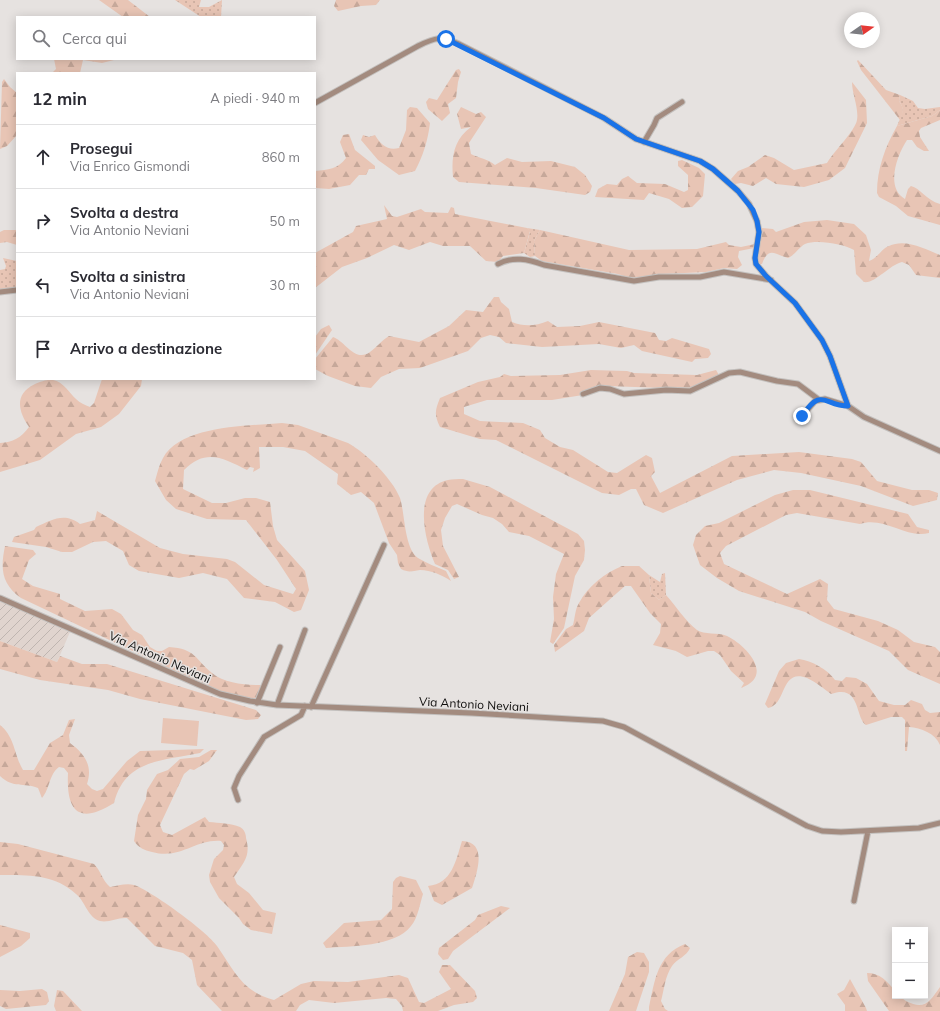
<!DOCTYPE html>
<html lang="it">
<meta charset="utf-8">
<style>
:root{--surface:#fff;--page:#f7f7f7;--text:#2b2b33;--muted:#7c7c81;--line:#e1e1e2}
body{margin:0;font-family:Mulish,sans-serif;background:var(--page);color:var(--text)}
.controls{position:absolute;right:12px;bottom:12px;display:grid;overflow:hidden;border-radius:0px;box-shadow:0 2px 10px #0003}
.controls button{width:36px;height:36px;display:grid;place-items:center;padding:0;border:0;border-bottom:1px solid var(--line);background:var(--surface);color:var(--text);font:20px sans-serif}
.compass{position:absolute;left:844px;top:12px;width:36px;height:36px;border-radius:50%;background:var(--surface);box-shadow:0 2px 10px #0003;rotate:76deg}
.stop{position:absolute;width:12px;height:12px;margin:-9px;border:3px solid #1a73e8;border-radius:50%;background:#fff}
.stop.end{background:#1a73e8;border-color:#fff;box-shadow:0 1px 4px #0008}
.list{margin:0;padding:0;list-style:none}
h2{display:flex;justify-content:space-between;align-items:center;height:52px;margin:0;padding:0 16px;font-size:17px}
h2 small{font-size:13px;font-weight:400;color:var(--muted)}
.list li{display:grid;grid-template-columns:26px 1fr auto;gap:12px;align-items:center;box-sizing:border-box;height:64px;padding:0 16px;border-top:1px solid var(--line)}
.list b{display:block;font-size:15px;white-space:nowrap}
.list p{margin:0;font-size:13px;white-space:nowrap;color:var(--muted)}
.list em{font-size:13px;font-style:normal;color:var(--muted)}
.icon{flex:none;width:22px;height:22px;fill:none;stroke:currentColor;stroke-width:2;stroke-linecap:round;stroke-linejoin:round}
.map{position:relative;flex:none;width:940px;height:1011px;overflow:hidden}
.search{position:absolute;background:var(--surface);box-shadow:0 2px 10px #0003;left:16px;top:16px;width:300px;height:44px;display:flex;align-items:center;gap:10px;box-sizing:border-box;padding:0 14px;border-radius:0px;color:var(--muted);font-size:15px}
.panel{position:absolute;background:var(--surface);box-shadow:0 2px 10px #0003;left:16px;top:72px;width:300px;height:308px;border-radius:0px}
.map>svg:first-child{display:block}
.industrial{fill:url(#industrial-furrows)}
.grass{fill:url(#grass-dots)}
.forest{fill:url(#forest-firs)}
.pitch{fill:#e8c5b5}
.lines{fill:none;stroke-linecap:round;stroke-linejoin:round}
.street-casing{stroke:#c3c0be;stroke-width:7}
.street{stroke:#a38b7f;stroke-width:5}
.route{stroke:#1a73e8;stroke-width:5}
.labels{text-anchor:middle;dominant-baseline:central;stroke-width:3;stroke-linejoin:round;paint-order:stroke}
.street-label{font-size:12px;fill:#0e0d0c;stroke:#e6e2e0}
</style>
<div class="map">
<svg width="940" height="1011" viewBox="0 0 940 1011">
<defs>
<pattern id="industrial-furrows" width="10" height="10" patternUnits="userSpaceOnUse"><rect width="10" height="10" fill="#e0d4ce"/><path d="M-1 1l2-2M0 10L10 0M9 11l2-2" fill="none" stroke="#bfb5b0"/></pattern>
<pattern id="grass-dots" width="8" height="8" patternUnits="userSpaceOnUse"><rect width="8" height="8" fill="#e8c5b5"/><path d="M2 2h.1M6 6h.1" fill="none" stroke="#c6a89a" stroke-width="1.8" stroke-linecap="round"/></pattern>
<pattern id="forest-firs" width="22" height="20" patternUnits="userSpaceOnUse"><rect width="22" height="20" fill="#e8c5b5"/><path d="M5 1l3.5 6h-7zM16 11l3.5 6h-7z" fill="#c6a89a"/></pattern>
</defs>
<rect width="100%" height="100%" fill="#e6e2e0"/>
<path class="industrial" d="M0 601 70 632 57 662 0 641Z"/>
<path class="grass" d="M175 0H201L199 7H209L222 0 221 17H201Z
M900 95 913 101 918 108 925 109 940 107V110L932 116 897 126C901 116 906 110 899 101Z
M527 228 540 230 534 241 535 256 530 257 524 253 530 232Z
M3 258 17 261V288L0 290V270L5 269 6 266Z
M665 573 666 595 659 600 651 593 649 575 660 582 662 574Z"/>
<path class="forest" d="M99 0H128L150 17H123Z
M336 0H380L376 5 361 6 338 11 334 6Z
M54 59H118L102 63 83 60 80 73H52L56 69Z
M858 60 886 90 900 95 899 101C904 108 904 112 900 120L861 70 857 61Z
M459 69 461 72 458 82 456 98 448 104 450 113 442 121 428 109 426 102 429 98 437 100 456 70Z
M4 79 10 87 17 93V135L7 146 0 149 2 82Z
M852 82 866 100 867 123 845 168 829 180 804 187 776 184 766 178 753 186 741 183 735 184 731 179 738 171 748 167 765 155 774 158 794 170 827 163C834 151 855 131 857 120 859 108 852 94 852 82Z
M410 107 417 108 430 123C428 140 423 156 415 171L399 175 378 160 361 140 363 135 369 137 375 135C381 145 388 151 399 148L406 130 407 110Z
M461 107 476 114 481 112 486 117 469 143 471 154C479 158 488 159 495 165L507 158 522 162 551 161 575 167 585 175 592 186 590 192 585 195 536 188 459 182 453 177C451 157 454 139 471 127L461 129 457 114Z
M940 110V120L921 128 919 131 920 137 929 151H924L917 147 912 140H907C897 155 885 188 905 199L908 189 911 186C920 188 926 200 940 204V225L908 216 896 206 879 197 877 193C877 169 885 147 897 126L932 116Z
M349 134 355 150 375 166V169H369L366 175H359L350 185 329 189 315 188V171C328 170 338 169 346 158L340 142 343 135Z
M682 160 699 168 705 174 703 196 692 207 682 208 669 199 649 193 644 200 595 197 598 189 607 184 617 185 622 179 628 176 637 183 665 184 684 192 688 190V175L678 166V161Z
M384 205 392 216 397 217 421 209 425 212 448 213 451 207 454 208 455 214 527 228 530 231 524 253 503 256 498 262 486 261 470 246H443L430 242 409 250 394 245 367 258 342 267 315 288V253L353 232 356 226 387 219Z
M827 220 854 224 866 235 871 250 869 261C878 258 881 249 889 246 905 238 925 249 940 255V278L916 275 909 265 902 262C889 265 875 284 864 282L856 274 854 250C844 244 817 239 805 244 799 247 795 255 788 258 775 255 769 245 762 264H760L757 261 761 228 773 229 776 232 804 222Z
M4 230H17V245L7 242 0 243V232Z
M540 230 629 250 697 249 726 242 729 245 741 247 755 244 754 248 739 251 738 257 742 265 737 269 724 268 706 272 663 274 633 279 618 274 542 261 535 256 534 241Z
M494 297H499L501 302 509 309 512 322C524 327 536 326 548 321L557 327 580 326 599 322 655 333 659 340 666 341 672 338 709 349 711 354 708 358 695 359 692 362 642 351 634 345 621 348 599 344 542 347 506 343 499 337 490 335 481 338 468 351 420 368 399 369 381 377 371 388 355 386 328 376 315 369V359L333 337C345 341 355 363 370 352 377 347 382 340 389 336L419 342 449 326 466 310 483 312Z
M329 325 332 330 315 355V337L321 329Z
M591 370 627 371 634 373 697 375 716 370 719 375 693 389 606 386 589 394 552 400H487L464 407V414L480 421 523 423 540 430 545 438 560 447 573 450 608 472 617 473 646 455 652 458 655 472 651 476 660 493 732 456 799 452 852 459 861 462 877 481 912 490H929L938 493 937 500 913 506 861 486 801 473 774 470 737 480 663 513 644 505 636 489H631L619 495 602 493 496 440 480 439 440 427C434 415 435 410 440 398L478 382 500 377 504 374 511 376 560 375Z
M102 379H142L141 386 119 414 101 427 76 434 40 460 0 472V443C13 442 21 438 29 427 18 411 14 394 35 384 40 382 48 379 53 380 63 381 70 394 76 399 80 403 85 405 90 407L94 403Z
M282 423 298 425 348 443C366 453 392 478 400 498 405 513 404 548 418 558 426 563 437 567 446 571L451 581C442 575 431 570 420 570 412 571 409 573 401 569L398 563 397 555 389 543 374 503 361 492 351 495 337 484 338 474 305 451 283 447H259L260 468 253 472 254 468 250 467 247 470C223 458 206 448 184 470L183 489 212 503H226L245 498H256L270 502 273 526 277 540 305 571 309 590 301 610 294 612 275 602 244 598 227 579 203 573 179 578 139 571 129 565 123 551 106 541 93 542 72 552H62L46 547 12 542 14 537 34 530 36 527C52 520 64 512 80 524L95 520 97 511 160 548 183 554 227 559 235 562 264 585 293 594 296 589 277 560 246 520 207 519 176 509 166 500 155 481C157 474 159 465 163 458 181 425 249 426 282 423Z
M463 479 490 487 578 534 584 541 585 550 584 560 575 576 564 628 553 644 550 642 554 619 553 597 556 574 564 554 529 536 509 532 502 524 493 518 482 515 457 504 452 506 445 518 441 530 443 546 459 577 454 579 448 570 435 564C425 541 411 488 448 480 452 479 458 479 463 479Z
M793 490H810L908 514 917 527 929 530V533C906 539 884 516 860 524L797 513 786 515 726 546 720 553 724 564 787 594 820 579 828 584 827 600 834 609 878 621 898 630 914 642 935 647 940 652V684L908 670 889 651 821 621 805 612 739 591 717 578 700 565 693 545 696 535 705 526 719 523 775 495Z
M5 546 33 550 36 554 29 560 22 579 33 586 60 594V599L85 611 112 609 121 614 133 630 142 635 150 647 157 651H162L169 647C196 649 194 658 212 673 224 683 244 685 260 685L262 687 257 700 254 701 221 693 21 598C2 584 0 570 5 546Z
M622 566H639L649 575 651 593 659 600 666 595C676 606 685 621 697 630 704 635 718 632 727 636 746 645 775 676 741 688L744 683 731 671 720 655 714 651H708L687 657 676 651 653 645 660 633 661 624 650 613 631 586H625L617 593 589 618 584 631 555 652 554 645 566 629 573 625C575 618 575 609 579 603 588 586 605 573 622 566Z
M0 641 57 662 60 656 82 664H107L256 710 261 715 258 719 246 720 140 699 108 690 40 680 0 669Z
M799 659C812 661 827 669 835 680L842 681 846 677 856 678 867 684 879 701 894 705H905L911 700 922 704 925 710 930 713 940 712V745C935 733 921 728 909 727L907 751H905V720L902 717H891L866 725C855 718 861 683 831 694 824 689 816 682 807 678 780 668 787 705 768 708L765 704 779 671 786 663Z
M75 719 69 735 70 743C85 754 93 766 87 784L92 789 97 791 103 789 127 761 140 751 204 749 200 753C163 761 125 759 114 803 79 825 66 812 68 773L64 768 59 767C49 774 50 789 42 798L38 788C23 782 14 789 0 776V725C15 737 14 755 23 770H34L50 743 63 735 69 720Z
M211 750H217L209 761 194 770 190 769 184 774 160 825 163 832 172 835 205 817 209 822C219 823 231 823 240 827 244 829 246 834 246 838 251 856 244 862 234 877L237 884 249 893 263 910 276 913 272 934 251 930 243 924 239 918 219 898 210 882 209 875 214 859 223 850 224 845 221 841C195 839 181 860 152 852 144 850 139 848 134 841L138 815 146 799 147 790 157 774 168 770 180 759 199 757Z
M462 841C488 842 477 872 472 888L442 905 434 901 428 886C452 884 456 860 462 841Z
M0 842 18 844 94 864C101 871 102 880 110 887 117 886 126 883 134 885 150 890 208 932 217 946 234 970 242 992 274 1000L301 984 314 981 348 982 399 975 408 978 419 1002 424 1003 451 989 439 972 442 965H450L475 991 477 998 473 1002 454 1005 438 1011H403L402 1006 396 999 386 998 334 1003 309 1000 300 1005 296 1011H222L197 985 192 960 183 953 155 946 127 918C118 917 109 923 100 921 88 918 85 901 76 894 54 874 28 875 0 875Z
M400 876 416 880 423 894C420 903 418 918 411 926 395 947 350 946 326 948L323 943 344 923 381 920 392 909 393 882 396 878Z
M501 906 510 908 453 951 448 959 443 960 438 954 439 948 475 920 478 915Z
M0 925 30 933V938L21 946 0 957Z
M685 944 690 948C687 956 677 959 672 966 665 976 664 990 661 1001L665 1009 668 1011H649V1007C655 980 657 955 685 944Z
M637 952 644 953 649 962V972L636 1011H609L625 974 628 957Z
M867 973C880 973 887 981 895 991V996C900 996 902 998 906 1001 925 1011 930 1001 940 987V1011H889L868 981Z
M850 979 866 1008 867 1011H845V1005L837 994 844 990Z
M42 989 47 992 49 1001 46 1005 6 1009 0 1006V990L20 991Z
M57 990 63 991 82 1011H56L54 1006Z"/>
<path class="pitch" d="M163 718 199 721 197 746 161 743Z"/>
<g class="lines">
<g class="street-casing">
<path id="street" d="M315 103 418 46C436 37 441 36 459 44L604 118 636 139 700 161 713 169 738 191 749 204 757 221 759 232 755 258 756 264 766 276 795 303 822 340 830 356 848 406
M644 142 654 125 657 118 682 102
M498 264C513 256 528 259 544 265L634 281 659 277H700L724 272 771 280
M0 292 17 290
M583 394 600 388 610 389 624 394 666 390 690 391 729 373 740 372 777 381 798 384 818 399
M802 416 815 401 825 399 848 406 864 417 940 451
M0 598 220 694 250 701 277 705 471 713 603 721 624 727 807 826 822 831 841 832 919 828 940 823
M257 703 280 647
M277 705 305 630
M311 707 384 545
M238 800 234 788 239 776 264 737 301 715 305 706
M854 901 868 831"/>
</g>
<use href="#street" class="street"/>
</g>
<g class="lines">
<path class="route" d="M446 39 604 118 636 139 700 161 713 169 738 191 753 210 757 221 759 232 755 258 756 264 766 276 795 303 822 340 830 356 848 406C824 406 822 386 802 416"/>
</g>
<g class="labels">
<g class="street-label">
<text transform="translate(160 657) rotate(24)">Via Antonio Neviani</text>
<text transform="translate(474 704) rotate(3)">Via Antonio Neviani</text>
</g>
</g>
</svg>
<div class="controls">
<button>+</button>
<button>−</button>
</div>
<svg class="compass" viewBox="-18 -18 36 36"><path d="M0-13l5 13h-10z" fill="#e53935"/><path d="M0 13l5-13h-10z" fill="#7c7c81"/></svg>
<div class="stop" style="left:446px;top:39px"></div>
<div class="stop end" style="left:802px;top:416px"></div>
<div class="search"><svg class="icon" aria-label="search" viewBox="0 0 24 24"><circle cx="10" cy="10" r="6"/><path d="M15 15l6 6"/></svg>Cerca qui</div>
<section class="panel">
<h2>12 min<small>A piedi · 940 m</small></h2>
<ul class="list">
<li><svg class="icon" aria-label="ahead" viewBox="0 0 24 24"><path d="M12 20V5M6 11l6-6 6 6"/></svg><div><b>Prosegui</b><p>Via Enrico Gismondi</p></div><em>860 m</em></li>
<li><svg class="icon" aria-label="right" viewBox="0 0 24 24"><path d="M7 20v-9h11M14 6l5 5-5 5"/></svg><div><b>Svolta a destra</b><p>Via Antonio Neviani</p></div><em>50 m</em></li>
<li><svg class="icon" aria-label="left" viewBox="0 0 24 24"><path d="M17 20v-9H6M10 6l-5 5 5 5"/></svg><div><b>Svolta a sinistra</b><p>Via Antonio Neviani</p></div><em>30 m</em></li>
<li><svg class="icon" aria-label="arrive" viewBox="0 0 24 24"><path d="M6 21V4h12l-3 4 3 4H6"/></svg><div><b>Arrivo a destinazione</b></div></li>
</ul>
</section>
</div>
